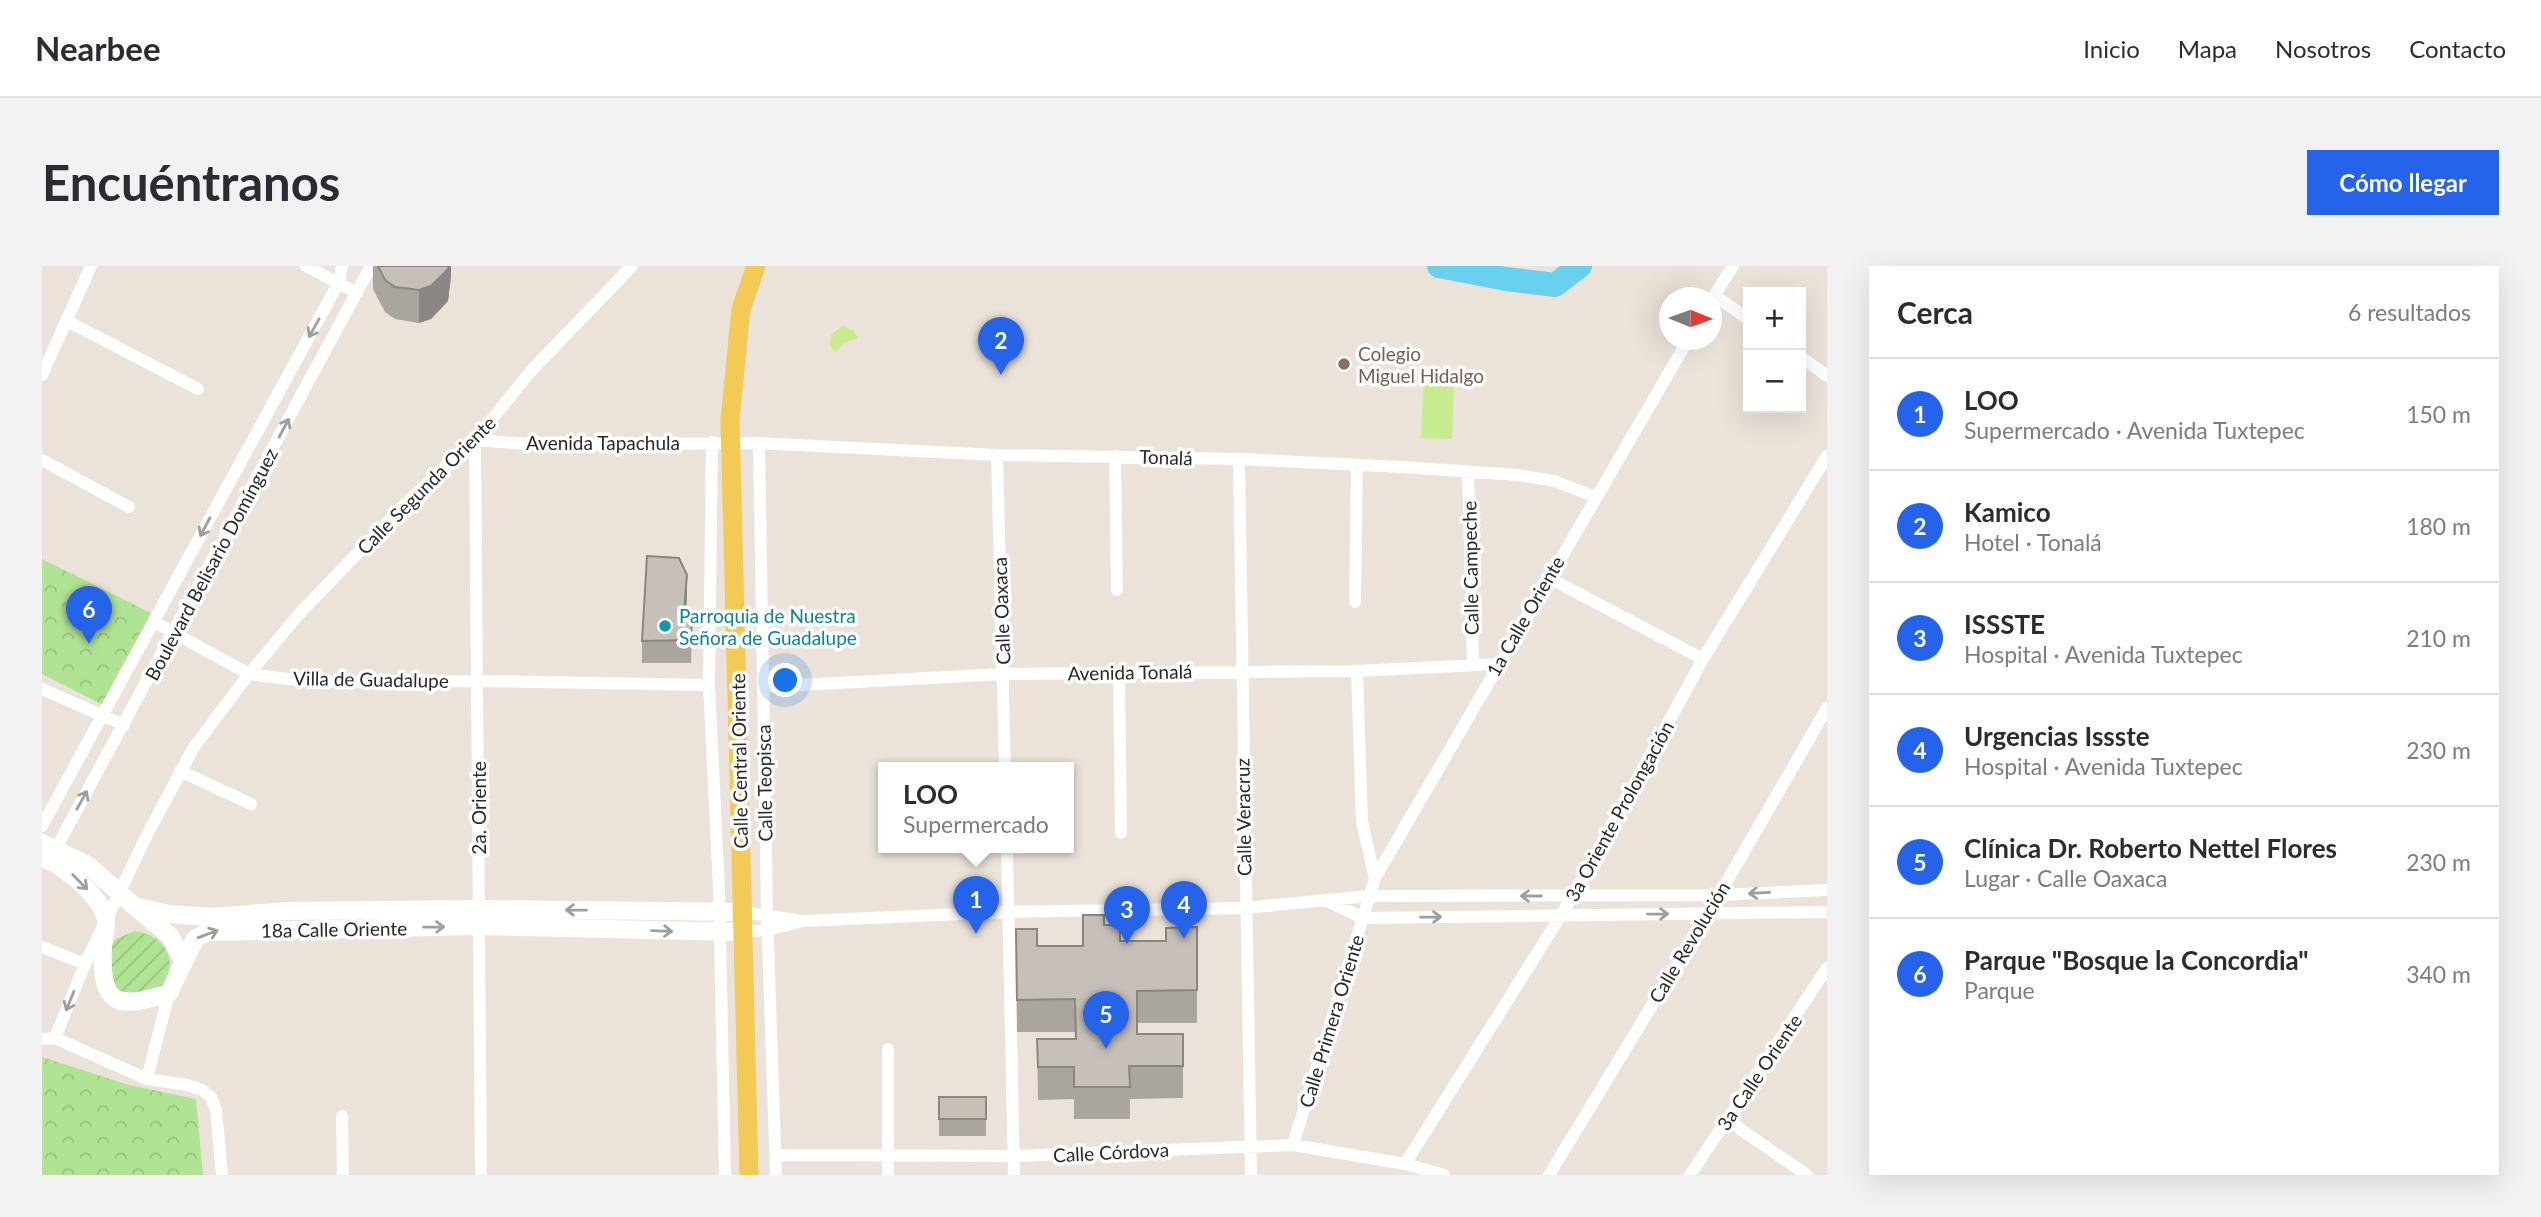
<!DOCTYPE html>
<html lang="es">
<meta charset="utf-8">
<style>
:root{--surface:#fff;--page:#f2f2f3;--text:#2b2b33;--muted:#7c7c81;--line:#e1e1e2;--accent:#2563eb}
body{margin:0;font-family:Lato,sans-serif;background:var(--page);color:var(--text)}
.controls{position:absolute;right:21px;top:21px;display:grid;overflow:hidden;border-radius:0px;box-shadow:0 7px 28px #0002}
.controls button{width:63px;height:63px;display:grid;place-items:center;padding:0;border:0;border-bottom:2px solid var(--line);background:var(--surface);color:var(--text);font:35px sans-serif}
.compass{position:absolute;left:1617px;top:21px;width:63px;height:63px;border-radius:50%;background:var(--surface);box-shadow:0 7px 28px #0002;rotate:91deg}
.you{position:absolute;left:744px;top:415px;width:24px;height:24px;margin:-18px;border:5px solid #fff;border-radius:50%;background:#1a73e8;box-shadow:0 0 0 10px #1a73e833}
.badge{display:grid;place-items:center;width:46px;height:46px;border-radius:50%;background:var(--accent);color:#fff;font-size:23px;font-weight:700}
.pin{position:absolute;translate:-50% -58px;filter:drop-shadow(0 2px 4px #0008)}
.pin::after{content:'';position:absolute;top:37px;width:24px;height:21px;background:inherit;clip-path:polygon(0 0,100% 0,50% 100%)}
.popup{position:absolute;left:836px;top:496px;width:196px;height:91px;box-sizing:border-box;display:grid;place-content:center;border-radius:0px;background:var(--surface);filter:drop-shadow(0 2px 5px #0005);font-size:23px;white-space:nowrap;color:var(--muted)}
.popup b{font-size:26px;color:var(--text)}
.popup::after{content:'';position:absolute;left:50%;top:100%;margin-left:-14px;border:14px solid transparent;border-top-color:var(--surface)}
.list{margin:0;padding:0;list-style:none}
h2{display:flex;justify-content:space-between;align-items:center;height:91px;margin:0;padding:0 28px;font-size:30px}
h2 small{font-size:23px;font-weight:400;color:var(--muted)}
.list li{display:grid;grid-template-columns:46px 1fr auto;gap:21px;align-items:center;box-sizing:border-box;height:112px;padding:0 28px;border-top:2px solid var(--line)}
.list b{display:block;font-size:26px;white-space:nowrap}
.list p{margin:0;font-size:23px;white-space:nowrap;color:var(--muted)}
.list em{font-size:23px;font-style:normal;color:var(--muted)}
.map{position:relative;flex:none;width:1785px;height:909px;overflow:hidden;border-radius:0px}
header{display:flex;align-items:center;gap:42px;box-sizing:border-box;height:98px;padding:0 35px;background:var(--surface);border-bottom:2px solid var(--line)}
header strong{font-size:33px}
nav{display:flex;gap:38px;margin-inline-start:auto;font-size:24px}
.intro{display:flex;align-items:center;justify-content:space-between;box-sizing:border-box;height:168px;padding:0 42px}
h1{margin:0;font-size:49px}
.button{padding:18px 32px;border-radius:0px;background:var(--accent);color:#fff;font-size:24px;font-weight:700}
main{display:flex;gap:42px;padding:0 42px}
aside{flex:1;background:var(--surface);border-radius:0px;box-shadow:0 7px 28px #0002}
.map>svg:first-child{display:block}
.park{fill:url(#park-crowns)}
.garden{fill:url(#garden-furrows)}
.pitch{fill:#c7eb8f}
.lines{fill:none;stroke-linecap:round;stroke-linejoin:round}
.river{stroke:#69d0f0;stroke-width:24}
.minor{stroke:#fff;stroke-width:12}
.secondary{stroke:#fff;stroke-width:18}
.primary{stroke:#f3ca56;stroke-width:19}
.wall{fill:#aaa59f}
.shaded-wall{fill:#8b8682}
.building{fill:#c6c0b9;stroke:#8b8682;stroke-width:2}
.oneway{stroke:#9e9e9e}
.education-dot{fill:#8d6e63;stroke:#fff;stroke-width:2.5}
.culture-dot{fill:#0f9aa8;stroke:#fff;stroke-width:2.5}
.labels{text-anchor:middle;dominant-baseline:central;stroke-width:7;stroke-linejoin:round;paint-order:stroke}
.education-label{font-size:19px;fill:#785e54;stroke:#fff;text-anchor:start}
.street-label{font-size:19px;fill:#282828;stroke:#fff}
.culture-label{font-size:19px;fill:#0d838f;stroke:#fff;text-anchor:start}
</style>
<header>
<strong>Nearbee</strong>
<nav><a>Inicio</a><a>Mapa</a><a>Nosotros</a><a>Contacto</a></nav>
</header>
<div class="intro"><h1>Encuéntranos</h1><a class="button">Cómo llegar</a></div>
<main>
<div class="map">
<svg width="1785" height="909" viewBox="0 0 1785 909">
<defs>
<pattern id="park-crowns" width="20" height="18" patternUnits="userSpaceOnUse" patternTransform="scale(1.75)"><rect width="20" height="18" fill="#b1e394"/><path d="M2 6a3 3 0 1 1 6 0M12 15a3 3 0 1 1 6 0" fill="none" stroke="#98c380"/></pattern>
<pattern id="garden-furrows" width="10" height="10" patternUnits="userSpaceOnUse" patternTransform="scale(1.75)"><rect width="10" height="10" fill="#b1e394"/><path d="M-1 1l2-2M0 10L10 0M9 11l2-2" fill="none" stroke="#98c380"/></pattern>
</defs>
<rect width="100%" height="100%" fill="#ebe3d9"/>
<path class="park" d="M0 293 109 347 63 440 0 408Z
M0 791 87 819 154 833 161 909H0Z"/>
<path class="garden" d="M93 665C123 669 136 693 122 719L92 732 72 722 67 682 74 673Z"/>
<path class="pitch" d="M800 60 812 65 816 72 802 77 793 87 788 79 789 69Z
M1382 112 1412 113 1410 173 1379 172Z"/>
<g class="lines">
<path class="river" d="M1397 0 1464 13 1513 19 1538 0"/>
<path class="minor" d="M264 0 315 27
M1672 29 1706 53
M1670 33 1691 0
M25 55 156 123
M1759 91 1785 110
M0 109 49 0
M670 176 667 419 677 623 683 909
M717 177 725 648 734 909
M955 189 963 502
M1073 190 1075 324
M1197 193 1209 909
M0 194 87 241
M1426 206 1431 399
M1505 311 1661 393
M1313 336 1315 199
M112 356 207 408 270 416 436 415 667 419
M1315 405 1320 556 1333 612
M1077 406 1079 567
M721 421 961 408 1315 405 1456 398
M0 423 82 459
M138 505 209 538
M0 560 297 16 300 0
M965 582 972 909
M11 588 329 0
M1287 636 1321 652 1785 646
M700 646 755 654
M700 666 726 664 760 655 966 646 1203 642 1327 630 1677 629 1785 624
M0 681 43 698
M13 772 43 698 106 567 152 481 207 408 258 347 364 237 433 174 489 105 590 0
M0 773 13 772 105 813 145 819 160 824 169 831 174 844 180 909
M105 813 127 727
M300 850 301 909
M1685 854 1765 909
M1251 879 1333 612 1646 74
M734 889 972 890 1251 879 1363 898 1402 909
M1363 898 1531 630 1661 393 1785 190
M439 909 433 174 499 179 717 177 955 189 1197 193 1360 201 1476 209 1512 215 1554 231
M846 909V783
M1507 909 1677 629 1785 442
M1648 909 1785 702"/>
<path class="secondary" d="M0 577 46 599 92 640 127 648 169 651 246 645 436 643 700 646
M0 591C22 601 59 629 64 654 65 662 61 673 61 681 58 740 75 744 127 727L153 673 165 666 436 660 700 666
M97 644 128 670 142 696"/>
<path class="primary" d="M707 909 688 154 699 43 714 0"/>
</g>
<path class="wall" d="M331 0H409V10L406 35 389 53 377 57 353 53 343 46 331 23Z
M645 331 644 344 650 369 649 397H600V375Z
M1062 659 1078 675 1155 724V757H1095V768H1141V832L1088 833V853H1032V833L996 834 995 773H1033V766H975L974 663 995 680H1041Z
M897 831H944V870H897Z"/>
<path class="shaded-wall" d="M406 0H409V10L406 35 389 53 377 57V24Z
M645 309V331L642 366V344Z"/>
<path class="building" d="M336 0H406V3L389 20 377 24 353 21 343 14Z
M605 290 637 292 645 309 642 344 650 346 649 374 600 375Z
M1041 649H1062V659H1078V675H1124V662L1155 661V724L1095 725V768H1141V800H1087L1088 821H1032V801H996L995 773H1034L1033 733 975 734 974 663H995V680H1041Z
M897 831H944V853H897Z"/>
<defs><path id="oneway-shaft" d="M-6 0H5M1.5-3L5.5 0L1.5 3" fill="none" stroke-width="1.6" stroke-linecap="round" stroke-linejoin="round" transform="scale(1.75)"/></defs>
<g class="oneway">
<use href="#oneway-shaft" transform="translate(272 62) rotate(119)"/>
<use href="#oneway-shaft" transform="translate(242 162) rotate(-62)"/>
<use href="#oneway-shaft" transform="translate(163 261) rotate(118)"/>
<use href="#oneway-shaft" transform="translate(40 534) rotate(-61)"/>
<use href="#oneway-shaft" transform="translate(38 616) rotate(45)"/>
<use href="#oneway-shaft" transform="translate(1717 627) rotate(177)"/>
<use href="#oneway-shaft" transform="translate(1489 630) rotate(180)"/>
<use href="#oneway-shaft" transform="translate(534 644) rotate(-179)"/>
<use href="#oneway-shaft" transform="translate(1616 648) rotate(-1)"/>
<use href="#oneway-shaft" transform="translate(1389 651) rotate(-1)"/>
<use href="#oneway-shaft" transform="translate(392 661) rotate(-1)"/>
<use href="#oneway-shaft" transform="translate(620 665) rotate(2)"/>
<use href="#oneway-shaft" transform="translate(166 668) rotate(-20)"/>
<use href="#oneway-shaft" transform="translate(28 735) rotate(112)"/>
</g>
<circle class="education-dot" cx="1302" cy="98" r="7"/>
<circle class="culture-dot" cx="623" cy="360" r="7"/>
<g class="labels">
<g class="education-label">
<text x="1316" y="87">Colegio<tspan x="1316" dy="22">Miguel Hidalgo</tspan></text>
</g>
<g class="street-label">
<text x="561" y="176">Avenida Tapachula</text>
<text transform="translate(1124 191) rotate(2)">Tonalá</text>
<text transform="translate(384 219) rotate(-45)">Calle Segunda Oriente</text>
<text transform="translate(169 298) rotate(-62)">Boulevard Belisario Domínguez</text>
<text transform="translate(1428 302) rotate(-91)">Calle Campeche</text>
<text transform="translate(959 345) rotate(-92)">Calle Oaxaca</text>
<text transform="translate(1483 350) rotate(-60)">1a Calle Oriente</text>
<text transform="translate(1088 406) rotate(-1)">Avenida Tonalá</text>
<text transform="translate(329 413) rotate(1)">Villa de Guadalupe</text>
<text transform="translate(697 495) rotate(-91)">Calle Central Oriente</text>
<text transform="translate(722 517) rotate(-91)">Calle Teopisca</text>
<text transform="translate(436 542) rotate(-90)">2a. Oriente</text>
<text transform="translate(1577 545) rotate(-61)">3a Oriente Prolongación</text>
<text transform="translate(1201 551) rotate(-91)">Calle Veracruz</text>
<text transform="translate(292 663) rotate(-1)">18a Calle Oriente</text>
<text transform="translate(1647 676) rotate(-59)">Calle Revolución</text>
<text transform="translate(1289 755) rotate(-73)">Calle Primera Oriente</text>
<text transform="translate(1717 806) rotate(-56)">3a Calle Oriente</text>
<text transform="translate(1069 886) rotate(-3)">Calle Córdova</text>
</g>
<g class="culture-label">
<text x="637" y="349">Parroquia de Nuestra<tspan x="637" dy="22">Señora de Guadalupe</tspan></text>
</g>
</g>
</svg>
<div class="controls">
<button>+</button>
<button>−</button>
</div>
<svg class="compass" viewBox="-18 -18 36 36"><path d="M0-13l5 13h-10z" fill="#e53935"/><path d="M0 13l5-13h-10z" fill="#7c7c81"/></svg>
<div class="you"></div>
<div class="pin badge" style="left:934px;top:668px">1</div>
<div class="popup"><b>LOO</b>Supermercado</div>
<div class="pin badge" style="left:959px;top:109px">2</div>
<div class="pin badge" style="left:1085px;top:678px">3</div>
<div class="pin badge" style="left:1142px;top:673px">4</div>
<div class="pin badge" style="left:1064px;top:783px">5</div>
<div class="pin badge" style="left:47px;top:378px">6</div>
</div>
<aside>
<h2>Cerca<small>6 resultados</small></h2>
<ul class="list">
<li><span class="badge">1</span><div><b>LOO</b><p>Supermercado · Avenida Tuxtepec</p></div><em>150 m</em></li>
<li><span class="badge">2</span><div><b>Kamico</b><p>Hotel · Tonalá</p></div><em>180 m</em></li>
<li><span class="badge">3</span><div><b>ISSSTE</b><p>Hospital · Avenida Tuxtepec</p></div><em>210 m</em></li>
<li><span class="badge">4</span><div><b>Urgencias Issste</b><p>Hospital · Avenida Tuxtepec</p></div><em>230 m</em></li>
<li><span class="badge">5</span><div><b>Clínica Dr. Roberto Nettel Flores</b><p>Lugar · Calle Oaxaca</p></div><em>230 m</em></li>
<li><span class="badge">6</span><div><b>Parque &quot;Bosque la Concordia&quot;</b><p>Parque</p></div><em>340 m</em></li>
</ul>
</aside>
</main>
